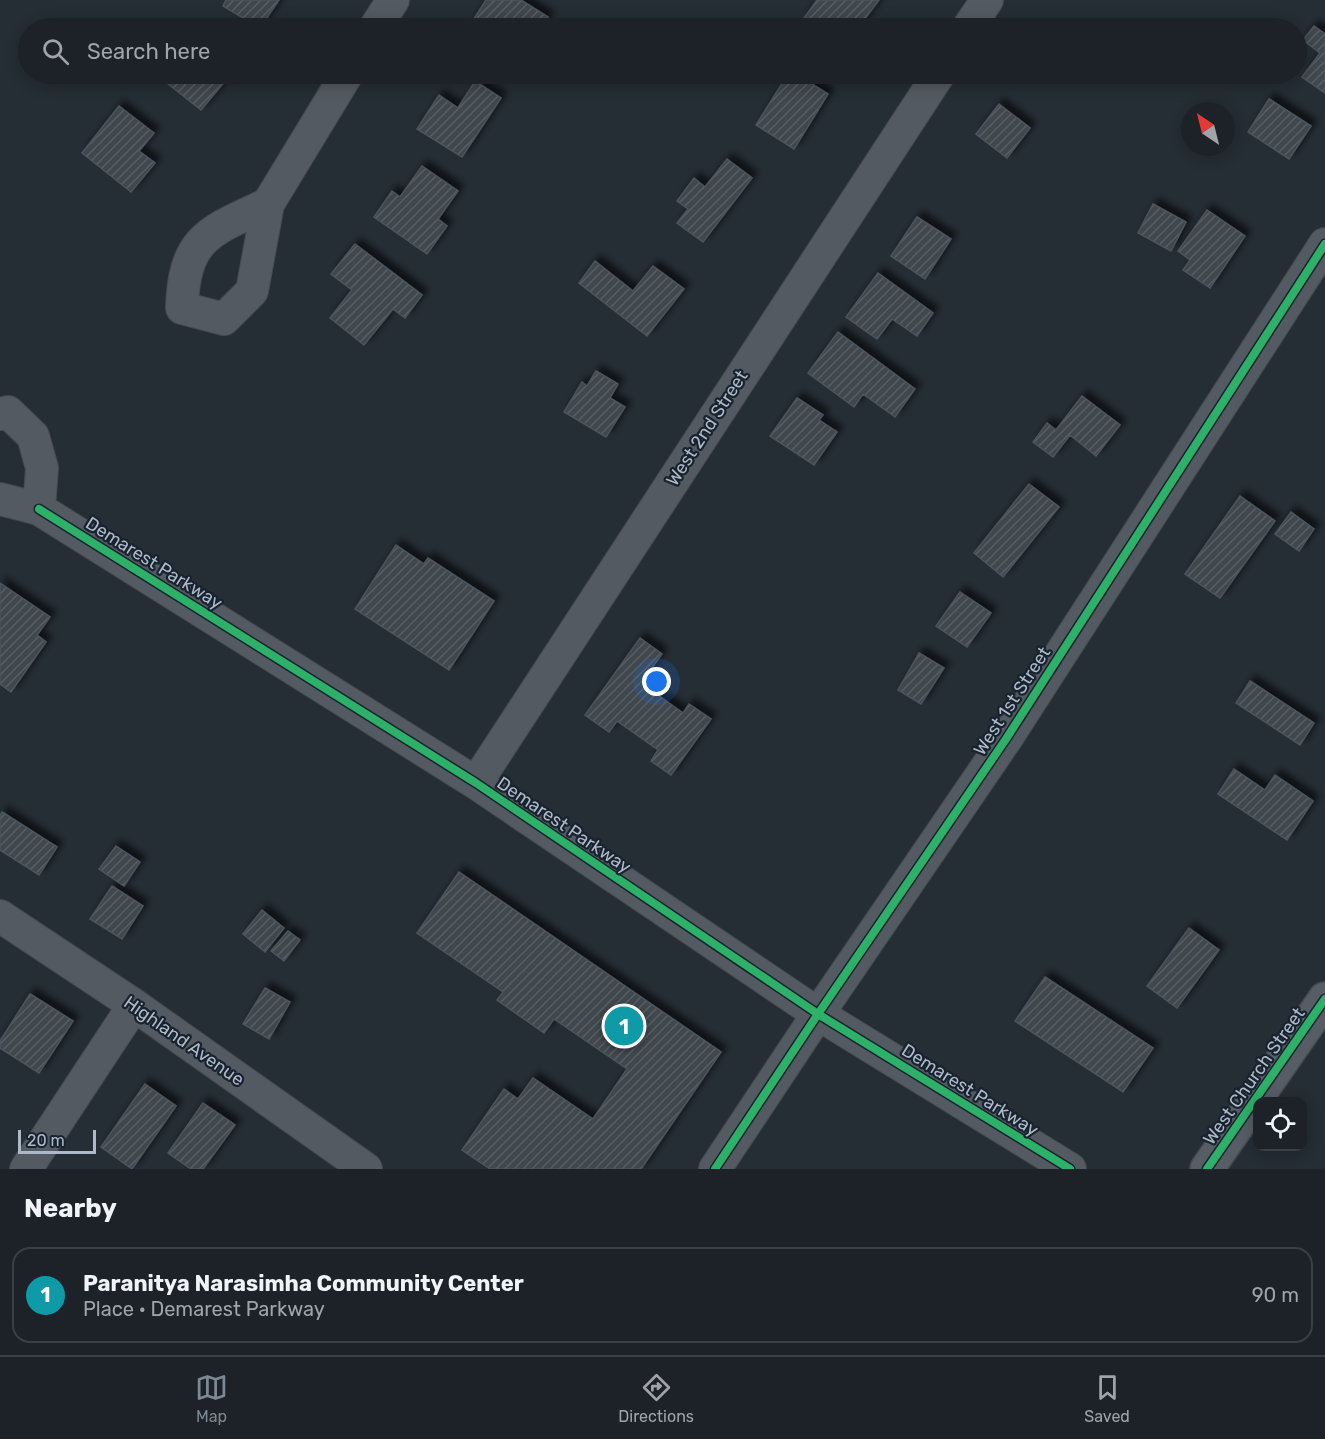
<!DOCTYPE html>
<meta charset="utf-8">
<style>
:root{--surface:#1c2228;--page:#252a30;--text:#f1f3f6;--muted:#a0a4a8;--line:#3a3f45;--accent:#7d8894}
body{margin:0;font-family:Rubik,sans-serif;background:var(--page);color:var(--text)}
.controls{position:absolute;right:18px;bottom:18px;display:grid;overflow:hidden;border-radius:12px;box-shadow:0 3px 15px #0003}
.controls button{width:54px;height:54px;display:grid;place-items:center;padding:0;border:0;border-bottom:2px solid var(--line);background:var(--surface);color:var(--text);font:30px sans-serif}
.compass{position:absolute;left:1181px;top:102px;width:54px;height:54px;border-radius:50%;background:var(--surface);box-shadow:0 3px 15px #0003;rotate:325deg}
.scale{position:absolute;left:18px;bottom:15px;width:78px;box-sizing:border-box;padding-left:6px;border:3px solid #adb9c7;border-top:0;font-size:16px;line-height:21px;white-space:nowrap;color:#adb9c7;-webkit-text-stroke:4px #18232f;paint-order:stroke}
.you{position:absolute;left:657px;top:682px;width:21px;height:21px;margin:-15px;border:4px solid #fff;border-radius:50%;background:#1a73e8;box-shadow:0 0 0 9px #1a73e833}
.badge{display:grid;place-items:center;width:39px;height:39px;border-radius:50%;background:var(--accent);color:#fff;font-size:20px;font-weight:700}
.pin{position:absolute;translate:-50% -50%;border:3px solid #fff;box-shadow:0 2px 6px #0006}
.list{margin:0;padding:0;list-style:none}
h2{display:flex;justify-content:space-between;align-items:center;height:78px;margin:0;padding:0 24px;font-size:26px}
h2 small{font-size:20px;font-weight:400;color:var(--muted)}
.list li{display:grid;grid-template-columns:39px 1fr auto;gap:18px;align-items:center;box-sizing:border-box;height:96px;margin:0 12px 12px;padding:0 12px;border:2px solid var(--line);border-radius:18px}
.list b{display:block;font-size:22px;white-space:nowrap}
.list p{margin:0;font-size:20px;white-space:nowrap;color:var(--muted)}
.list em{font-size:20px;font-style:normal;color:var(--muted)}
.icon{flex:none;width:33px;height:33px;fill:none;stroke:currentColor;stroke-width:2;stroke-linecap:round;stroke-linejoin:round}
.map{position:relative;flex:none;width:1325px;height:1169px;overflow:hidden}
.search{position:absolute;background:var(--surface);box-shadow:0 3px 15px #0003;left:18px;right:18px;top:18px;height:66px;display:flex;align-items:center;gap:15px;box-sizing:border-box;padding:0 21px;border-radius:33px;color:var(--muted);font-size:22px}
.sheet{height:186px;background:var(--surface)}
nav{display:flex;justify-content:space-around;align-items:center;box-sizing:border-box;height:84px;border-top:2px solid var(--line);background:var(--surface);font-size:16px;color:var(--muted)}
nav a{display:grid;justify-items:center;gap:3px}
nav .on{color:var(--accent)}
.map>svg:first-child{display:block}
.building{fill:url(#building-hatch);stroke:#4c545d;stroke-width:1.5;filter:url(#shadow)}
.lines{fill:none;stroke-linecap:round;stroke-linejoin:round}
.street-casing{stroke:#43494f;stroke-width:34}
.primary-casing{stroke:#424951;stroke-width:36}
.street{stroke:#545a62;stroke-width:32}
.primary{stroke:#575d65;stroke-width:33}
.cycleway-casing{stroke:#18232f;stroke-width:11}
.cycleway{stroke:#2db169;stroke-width:8}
.labels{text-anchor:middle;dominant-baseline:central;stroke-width:4.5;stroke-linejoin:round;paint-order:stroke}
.street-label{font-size:18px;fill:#adb9c7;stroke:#18232f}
</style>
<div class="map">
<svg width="1325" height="1169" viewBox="0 0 1325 1169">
<defs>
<pattern id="building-hatch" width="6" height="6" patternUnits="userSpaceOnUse" patternTransform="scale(1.5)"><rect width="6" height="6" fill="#3f464d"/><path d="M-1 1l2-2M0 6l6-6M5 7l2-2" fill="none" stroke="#585f65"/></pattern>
<filter id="shadow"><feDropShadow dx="5.5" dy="-5.5" stdDeviation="3" flood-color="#0009"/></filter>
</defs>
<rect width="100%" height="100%" fill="#252d35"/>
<path class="building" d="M226 0H279L260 28 223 6Z
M486 0H521L548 17 541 28H468Z
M817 0H879L858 28H818L804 18Z
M1314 26 1325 34V93L1302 77 1320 53 1303 40Z
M177 74H231L201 110 168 84Z
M788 74H796L828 94 794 149 756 125Z
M475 81 501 98 462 157 417 129 439 95 458 108Z
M1269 99 1311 126 1289 159 1248 132Z
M999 104 1030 128 1007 158 976 134Z
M119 106 154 133 139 151 155 163 131 192 82 153Z
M727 159 752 178 703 242 677 223 688 209 677 201 694 178 705 187Z
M422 166 458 191 438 219 447 226 427 254 374 217 392 191 400 197Z
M1153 204 1186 222 1171 251 1138 233Z
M1207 210 1245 236 1210 288 1183 270 1190 260 1178 251Z
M917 217 951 239 925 279 891 256Z
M355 244 422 295 405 318 393 309 364 345 330 318 352 290 331 274Z
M595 261 633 291 653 266 684 289 647 336 579 283Z
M878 273 933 313 917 336 892 319 877 339 846 317Z
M838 332 915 389 895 417 863 394 854 407 808 373Z
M596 371 618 384 610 398 625 407 606 437 564 412 582 382 587 386Z
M1082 396 1120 425 1096 456 1070 435 1053 457 1033 442 1047 423 1056 430Z
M797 398 823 415 819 420 837 432 814 465 770 436Z
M1029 484 1059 507 1003 577 974 553Z
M1240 496 1275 521 1220 598 1185 574Z
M1291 512 1314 529 1299 551 1275 534Z
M396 545 424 564 428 558 494 601 449 670 355 609Z
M0 583 50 617 37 635 46 642 11 692 0 684Z
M960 592 991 613 967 647 936 626Z
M640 638 662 654 641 683 683 713 689 704 711 719 671 775 651 761 658 750 617 721 609 732 585 715Z
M919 653 944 668 921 704 898 690Z
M1250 681 1314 723 1300 745 1236 703Z
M1234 769 1265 790 1275 775 1313 801 1287 840 1218 794Z
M2 812 57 847 39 875 0 850V816Z
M116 846 140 862 124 886 99 869Z
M459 872 721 1052 641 1169H490L462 1150 504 1089 518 1099 533 1078 593 1119 627 1069 554 1019 544 1033 497 1000 503 992 417 933Z
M112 886 143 906 122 939 90 919Z
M262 910 284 928 265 952 243 934Z
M1189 928 1219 950 1177 1008 1147 986Z
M288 931 300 940 284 961 271 951Z
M1045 977 1153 1048 1123 1092 1015 1021Z
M265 988 290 1002 269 1039 243 1024Z
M30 994 73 1021 39 1073 0 1048V1041Z
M145 1084 176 1106 132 1169 101 1147Z
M203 1103 235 1125 203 1169H191L168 1153Z"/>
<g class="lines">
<g class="street-casing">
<path id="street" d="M375 28 393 0
M968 28 987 0
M268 204 252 291 224 319 182 308C184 237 210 231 268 204Z
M268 204 347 74
M0 414 8 412 33 436 42 468 39 509 0 499
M39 509 476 783 818 1014 1070 1169
M476 783 939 74
M0 916 134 1005 366 1169
M26 1169 134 1005
M715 1169 818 1014 1006 739 1325 244"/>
</g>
<g class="primary-casing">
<path id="primary" d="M1207 1169 1325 999"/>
</g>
<use href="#street" class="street"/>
<use href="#primary" class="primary"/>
<g class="cycleway-casing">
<path id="cycleway" d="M39 509 476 783 818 1014 1070 1169
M715 1169 818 1014 1006 739 1325 244
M1207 1169 1325 999"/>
</g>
<use href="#cycleway" class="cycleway"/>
</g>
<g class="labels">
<g class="street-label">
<text transform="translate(707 428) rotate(-57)">West 2nd Street</text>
<text transform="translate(154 563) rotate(32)">Demarest Parkway</text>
<text transform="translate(1012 701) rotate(-57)">West 1st Street</text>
<text transform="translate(564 825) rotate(34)">Demarest Parkway</text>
<text transform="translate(184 1041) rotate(35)">Highland Avenue</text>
<text transform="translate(1254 1076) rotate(-55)">West Church Street</text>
<text transform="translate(970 1090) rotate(32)">Demarest Parkway</text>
</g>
</g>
</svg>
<div class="controls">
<button><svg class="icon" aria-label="locate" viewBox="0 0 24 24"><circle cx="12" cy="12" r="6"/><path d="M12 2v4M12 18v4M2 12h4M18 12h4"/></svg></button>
</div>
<svg class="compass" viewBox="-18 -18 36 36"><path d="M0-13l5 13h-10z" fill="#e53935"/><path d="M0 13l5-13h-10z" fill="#a0a4a8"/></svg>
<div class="scale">20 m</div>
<div class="you"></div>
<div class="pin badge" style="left:624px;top:1026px;background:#0f9aa8">1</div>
<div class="search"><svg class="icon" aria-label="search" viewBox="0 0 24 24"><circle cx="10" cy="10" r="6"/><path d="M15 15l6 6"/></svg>Search here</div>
</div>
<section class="sheet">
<h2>Nearby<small></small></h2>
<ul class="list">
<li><span class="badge" style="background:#0f9aa8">1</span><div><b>Paranitya Narasimha Community Center</b><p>Place · Demarest Parkway</p></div><em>90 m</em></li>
</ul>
</section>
<nav>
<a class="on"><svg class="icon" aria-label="map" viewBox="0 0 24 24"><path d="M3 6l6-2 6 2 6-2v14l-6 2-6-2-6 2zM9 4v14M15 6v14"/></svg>Map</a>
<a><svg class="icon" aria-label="directions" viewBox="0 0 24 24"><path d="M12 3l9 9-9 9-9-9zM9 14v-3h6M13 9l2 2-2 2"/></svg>Directions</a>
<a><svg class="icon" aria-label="saved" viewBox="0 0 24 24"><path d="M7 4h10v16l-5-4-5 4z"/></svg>Saved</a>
</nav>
